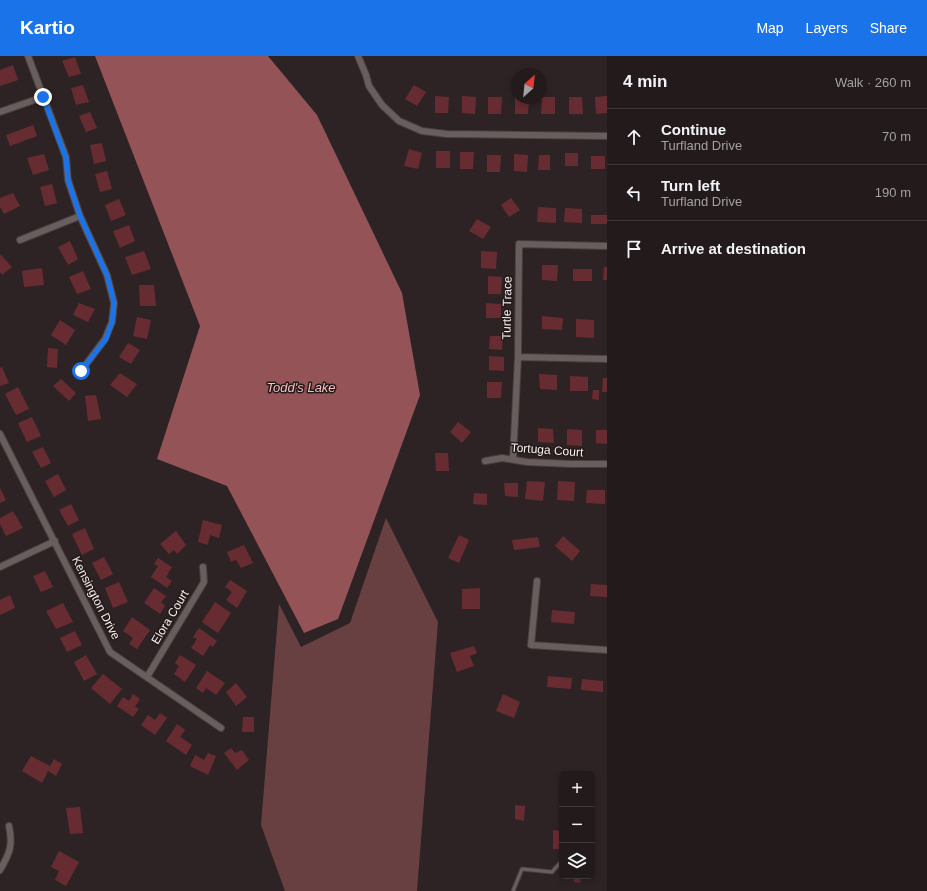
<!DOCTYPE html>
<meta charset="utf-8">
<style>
:root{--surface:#221a1b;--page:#2a2324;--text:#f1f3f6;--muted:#a2a1a3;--line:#3f383a;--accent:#1a73e8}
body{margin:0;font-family:Arial,sans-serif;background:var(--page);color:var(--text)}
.controls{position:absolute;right:12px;bottom:12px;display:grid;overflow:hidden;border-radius:6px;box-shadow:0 2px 6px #0003}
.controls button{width:36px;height:36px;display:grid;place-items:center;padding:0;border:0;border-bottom:1px solid var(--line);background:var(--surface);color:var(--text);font:20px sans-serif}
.compass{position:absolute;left:511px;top:12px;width:36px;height:36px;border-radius:50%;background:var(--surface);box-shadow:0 2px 6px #0003;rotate:27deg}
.stop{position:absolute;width:12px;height:12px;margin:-9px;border:3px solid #1a73e8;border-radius:50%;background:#fff}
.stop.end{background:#1a73e8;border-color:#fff;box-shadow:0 1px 4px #0008}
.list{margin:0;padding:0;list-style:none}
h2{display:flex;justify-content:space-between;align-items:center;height:52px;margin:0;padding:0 16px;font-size:17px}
h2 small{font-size:13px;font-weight:400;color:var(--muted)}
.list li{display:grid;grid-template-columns:26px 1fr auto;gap:12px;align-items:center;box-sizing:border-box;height:56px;padding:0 16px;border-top:1px solid var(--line)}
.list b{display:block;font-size:15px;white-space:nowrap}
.list p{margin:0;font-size:13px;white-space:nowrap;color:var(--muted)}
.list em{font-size:13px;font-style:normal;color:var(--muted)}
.icon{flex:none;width:22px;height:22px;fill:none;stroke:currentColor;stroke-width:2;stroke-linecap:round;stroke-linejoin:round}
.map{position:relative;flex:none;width:607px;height:835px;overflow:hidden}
header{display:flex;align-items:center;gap:24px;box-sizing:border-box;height:56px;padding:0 20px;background:var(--accent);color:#fff}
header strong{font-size:19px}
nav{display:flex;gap:22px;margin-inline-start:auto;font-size:14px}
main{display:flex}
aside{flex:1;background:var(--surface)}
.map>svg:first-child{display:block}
.green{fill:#694042}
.water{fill:#935357}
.building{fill:#672c31}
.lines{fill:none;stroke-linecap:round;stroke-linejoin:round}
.lane-casing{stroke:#483f3f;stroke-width:5}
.street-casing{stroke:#483f3f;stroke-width:8}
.lane{stroke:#695d5d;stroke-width:3}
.street{stroke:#695d5d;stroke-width:6}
.route{stroke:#1a73e8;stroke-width:5}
.labels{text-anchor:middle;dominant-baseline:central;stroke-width:3;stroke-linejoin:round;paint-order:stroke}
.street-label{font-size:12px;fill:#f8f0f0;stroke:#241a1a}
.water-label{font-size:13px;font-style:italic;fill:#fabec0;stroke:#241a1a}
</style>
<header>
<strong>Kartio</strong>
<nav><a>Map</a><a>Layers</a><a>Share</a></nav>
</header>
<main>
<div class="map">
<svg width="607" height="835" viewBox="0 0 607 835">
<rect width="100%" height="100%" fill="#2e2324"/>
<path class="green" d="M386 462 438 566 417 835H285L261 769 279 548 301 591 350 567Z"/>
<path class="water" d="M95 0H268L317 59 402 237 420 339 338 563 304 577 227 430 157 403 200 270Z"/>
<path class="building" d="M75 1 81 18 69 21 62 5Z
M13 9 18 24 0 30V14Z
M83 29 89 46 76 49 71 32Z
M414 29 426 36 417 50 405 43Z
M435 40 449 41 448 57H435Z
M462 40 476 41 475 58 462 57Z
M607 40V57L596 58 595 41Z
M488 41H502L501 58H488Z
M515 41H517V42H529L528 58H515Z
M542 41H555V58H541Z
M569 41H582L583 58H569Z
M90 56 97 72 86 76 79 60Z
M33 69 37 80 10 90 6 79Z
M102 87 106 105 94 108 90 89Z
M409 93 422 97 418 113 404 110Z
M436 95H450V112H436Z
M460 96H474L473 113H460Z
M565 97H578V110H565Z
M44 98 49 114 33 119 27 102Z
M514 98 528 99 527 116 514 115Z
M487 99H501L500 116H487Z
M539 99H550V114H538Z
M591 100H605V113H591Z
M107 115 112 133 100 136 95 118Z
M52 128 57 147 45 150 40 131Z
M13 137 20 150 4 158 0 151V142Z
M511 142 520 154 509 161 501 149Z
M119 143 126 159 111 165 105 149Z
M538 151 556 152V167L537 166Z
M565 152 582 153V167L564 166Z
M591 159H607V168H591Z
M477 163 491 171 483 183 469 175Z
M129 169 135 185 120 192 113 175Z
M70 185 78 203 68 209 58 191Z
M144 195 151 213 132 219 125 201Z
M481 195 497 196 496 213 481 212Z
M0 198 12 211 2 219 0 216Z
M542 209H558L557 225 542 224Z
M604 211H607V224H603Z
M42 212 44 229 24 231 22 215Z
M573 213H592V225H573Z
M83 215 91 233 77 238 69 221Z
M488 220 502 221 501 238H488Z
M139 229H154L156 250H140Z
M79 247 95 253 88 266 73 259Z
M486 247 501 248V262H486Z
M542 260 563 262 562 274 542 273Z
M137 261 151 264 147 283 133 280Z
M576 263 594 264V282L576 281Z
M60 264 75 274 66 289 51 279Z
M490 280H503L502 294 489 293Z
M128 287 140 294 131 308 119 301Z
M48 292 58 293 57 312 47 311Z
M489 300 504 301V315L489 314Z
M2 311 9 327 0 330V312Z
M120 317 137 328 127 341 110 329Z
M539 318 557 319V334L540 333Z
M570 320 588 321V335H570Z
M603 322H607V336H602Z
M61 323 76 337 69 345 53 330Z
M487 326H502L501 342H487Z
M18 331 29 353 16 359 5 338Z
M593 334H599V344L592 343Z
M96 339 101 363 88 365 85 340Z
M32 361 41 380 27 386 18 367Z
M458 366 471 376 462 387 450 376Z
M538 372 553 373 554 387 538 386Z
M567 373 582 374V390L567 389Z
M596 374H607V388L596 387Z
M43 391 51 407 41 412 32 396Z
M435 397H448L449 415H436Z
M58 418 66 434 54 441 45 425Z
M527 425 545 426 543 445 525 443Z
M558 425 575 426 574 445 557 444Z
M504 427H518V441L505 440Z
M0 432 6 444 0 447Z
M587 434H605V448L586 447Z
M474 437 487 438V449L473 448Z
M71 448 79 464 68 470 59 454Z
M13 455 23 472 6 480 0 468V462Z
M203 464 222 469 219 482 210 479 208 489 198 486Z
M85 472 94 493 82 499 72 478Z
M176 475 186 489 177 498 174 494 169 498 160 488Z
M459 479 469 484 459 507 448 502Z
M563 480 580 495 572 505 555 490Z
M538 481 540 491 514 494 512 484Z
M244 489 253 507 241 512 236 504 231 506 227 496Z
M104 501 113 518 101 524 92 507Z
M158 502 172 511 166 521 172 525 167 532 151 521 158 510 154 508Z
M45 515 53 531 41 536 33 520Z
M230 524 247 535 237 552 226 544 232 536 225 531Z
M119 526 128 546 113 552 105 532Z
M591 528 607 529V541L590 540Z
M154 532 166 540 161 546 165 550 160 558 144 547Z
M480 532V553H462V533Z
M10 539 15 552 0 559V544Z
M215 546 231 557 218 577 202 566Z
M63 547 73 566 56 573 46 555Z
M552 554 575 556 574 568 551 566Z
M132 561 150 574 137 593 129 588 133 582 123 575Z
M199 572 217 585 213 591 210 589 203 600 191 592 197 583 193 581Z
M75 575 82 589 67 596 60 582Z
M474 590 477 597 470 600 474 610 457 616 450 597Z
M86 599 97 618 84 625 74 606Z
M180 599 196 609 185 626 174 618 179 610 175 607Z
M207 615 225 627 216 639 206 632 203 637 196 632Z
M103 618 122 633 110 648 91 632Z
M548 620 572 622 571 633 547 631Z
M582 623 603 625V636L581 634Z
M236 627 247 641 236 650 226 636Z
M133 638 140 643 135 651 139 653 133 661 117 650 123 641 129 645Z
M503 638 520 646 514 662 496 655Z
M160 657 167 662 155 679 141 669 148 659 155 664Z
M243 661H254V676H242Z
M177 668 185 674 180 681 192 689 186 699 166 685Z
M231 692 235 697 242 694 249 704 237 714 224 697Z
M208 697 216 700 208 719 190 710 195 699 204 704Z
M31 700 50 710 54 703 62 708 56 720 48 715 42 727 22 715Z
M515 749 525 750 524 765 515 763Z
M80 751 83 777 70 778 66 752Z
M553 774 562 775V793H553Z
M59 795 79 806 66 830 55 824 59 815 51 811Z
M574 820H581L580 827 574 826Z"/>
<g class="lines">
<g class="lane-casing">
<path id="lane" d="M513 835 522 813 552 816 560 807"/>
</g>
<g class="street-casing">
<path id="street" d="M28 0 66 101 68 124 80 160 107 219 114 247 112 266 105 283 81 315
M358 0 366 19 369 30 382 49 399 65 422 75 447 78 607 80
M0 56 43 41
M20 184 80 160
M518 301 607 303
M0 378 110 596 221 672
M513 403 518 301 519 188 607 190
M485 405 502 402 527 406 571 408H607
M0 511 55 485
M537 525 531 589 607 594
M147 621 204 526 203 511
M0 814C10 797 13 789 9 770"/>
</g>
<use href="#lane" class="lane"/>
<use href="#street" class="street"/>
</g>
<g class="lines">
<path class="route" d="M43 41 66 102 68 124 80 160 107 219 114 247 112 266 106 283 81 315"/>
</g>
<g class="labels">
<g class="street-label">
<text transform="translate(507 252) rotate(-89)">Turtle Trace</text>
<text transform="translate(547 394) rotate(4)">Tortuga Court</text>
<text transform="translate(96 542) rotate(63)">Kensington Drive</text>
<text transform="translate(170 561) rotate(-59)">Elora Court</text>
</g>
<g class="water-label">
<text x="301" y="331">Todd's Lake</text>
</g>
</g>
</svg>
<div class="controls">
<button>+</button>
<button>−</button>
<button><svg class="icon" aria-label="layers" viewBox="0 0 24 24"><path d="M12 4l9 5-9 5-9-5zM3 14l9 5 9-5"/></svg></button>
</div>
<svg class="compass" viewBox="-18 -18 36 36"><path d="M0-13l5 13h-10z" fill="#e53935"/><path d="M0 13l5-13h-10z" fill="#a2a1a3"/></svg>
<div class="stop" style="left:81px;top:315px"></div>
<div class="stop end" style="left:43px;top:41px"></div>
</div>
<aside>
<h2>4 min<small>Walk · 260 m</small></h2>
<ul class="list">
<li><svg class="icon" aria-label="ahead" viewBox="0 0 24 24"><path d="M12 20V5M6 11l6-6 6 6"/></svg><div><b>Continue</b><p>Turfland Drive</p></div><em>70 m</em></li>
<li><svg class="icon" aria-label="left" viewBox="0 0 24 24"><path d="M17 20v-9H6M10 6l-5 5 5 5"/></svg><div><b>Turn left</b><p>Turfland Drive</p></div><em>190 m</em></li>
<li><svg class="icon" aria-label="arrive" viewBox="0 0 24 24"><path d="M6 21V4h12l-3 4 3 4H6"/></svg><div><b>Arrive at destination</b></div></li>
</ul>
</aside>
</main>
